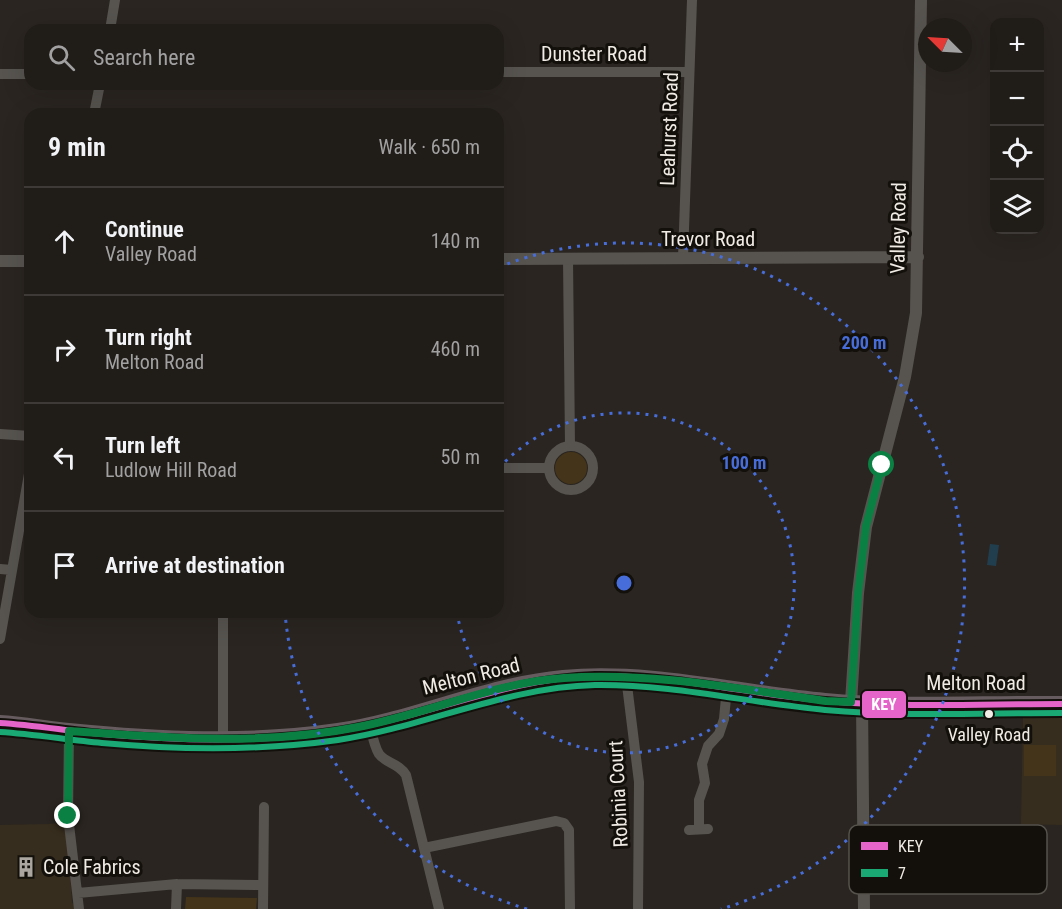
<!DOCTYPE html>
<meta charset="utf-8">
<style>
:root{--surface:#201c18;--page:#282521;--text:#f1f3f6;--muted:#a2a1a2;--line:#3d3a37}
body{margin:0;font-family:"Roboto Condensed",sans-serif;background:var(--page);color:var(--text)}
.controls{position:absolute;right:18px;top:18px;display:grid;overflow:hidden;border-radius:12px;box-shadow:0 6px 24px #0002}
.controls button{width:54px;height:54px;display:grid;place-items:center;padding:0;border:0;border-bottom:2px solid var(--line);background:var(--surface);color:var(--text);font:30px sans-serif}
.compass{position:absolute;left:918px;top:18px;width:54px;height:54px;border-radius:50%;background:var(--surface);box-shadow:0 6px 24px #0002;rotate:294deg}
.stop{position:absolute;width:18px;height:18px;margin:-14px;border:4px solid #0b8043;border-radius:50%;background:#fff}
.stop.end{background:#0b8043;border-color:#fff;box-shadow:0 2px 6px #0008}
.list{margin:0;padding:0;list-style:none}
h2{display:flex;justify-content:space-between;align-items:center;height:78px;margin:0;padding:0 24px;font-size:26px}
h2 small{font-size:20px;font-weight:400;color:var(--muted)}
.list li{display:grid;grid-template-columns:39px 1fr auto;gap:18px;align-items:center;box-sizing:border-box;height:108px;padding:0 24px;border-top:2px solid var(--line)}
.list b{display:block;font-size:22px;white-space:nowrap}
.list p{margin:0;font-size:20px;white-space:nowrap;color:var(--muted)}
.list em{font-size:20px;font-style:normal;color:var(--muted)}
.icon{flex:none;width:33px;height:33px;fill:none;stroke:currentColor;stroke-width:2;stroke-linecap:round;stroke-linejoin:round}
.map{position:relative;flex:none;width:1062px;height:909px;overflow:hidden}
.search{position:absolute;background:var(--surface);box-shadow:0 6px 24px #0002;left:24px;top:24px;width:480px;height:66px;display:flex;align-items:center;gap:15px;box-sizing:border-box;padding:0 21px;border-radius:18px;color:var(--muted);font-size:22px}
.panel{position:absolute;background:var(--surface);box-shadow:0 6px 24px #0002;left:24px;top:108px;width:480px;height:510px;border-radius:18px}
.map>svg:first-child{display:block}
.built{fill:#372d1e}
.green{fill:#443419}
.water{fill:#213e4f}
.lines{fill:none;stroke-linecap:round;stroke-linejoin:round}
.minor{stroke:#575450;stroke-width:10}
.tertiary{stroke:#575450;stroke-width:12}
.primary{stroke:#665c5f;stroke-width:16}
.bus-1-casing{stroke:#13100b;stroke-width:10}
.bus-2-casing{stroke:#13100b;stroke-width:10}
.bus-1{stroke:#e464c9;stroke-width:6}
.bus-2{stroke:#1aa975;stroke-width:6}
.route{stroke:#0b8043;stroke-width:8}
.ring{fill:none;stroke:#476dda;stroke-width:3;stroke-dasharray:3 6}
.bus-dot{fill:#f0ebe4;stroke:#13100b;stroke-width:2}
.labels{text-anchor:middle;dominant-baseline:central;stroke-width:6;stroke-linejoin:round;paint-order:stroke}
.bus-label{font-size:18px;fill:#f0ebe4;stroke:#13100b}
.street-label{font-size:20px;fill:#f0ebe4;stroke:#13100b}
.poi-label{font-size:20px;fill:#f0ebe4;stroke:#13100b;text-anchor:start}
.key{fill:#13100b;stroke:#55524c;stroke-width:1.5}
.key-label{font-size:16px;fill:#f0ebe4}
.centre{fill:#476dda;stroke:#13100b;stroke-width:3}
.ring-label{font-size:18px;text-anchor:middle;font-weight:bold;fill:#476dda;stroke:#13100b;stroke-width:6;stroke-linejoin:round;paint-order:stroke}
.line-badge{stroke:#13100b;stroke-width:2}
.badge-label{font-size:16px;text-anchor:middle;font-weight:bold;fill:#fff}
</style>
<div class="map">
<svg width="1062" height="909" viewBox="0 0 1062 909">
<rect width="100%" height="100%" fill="#2a2520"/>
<path class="built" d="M1023 714 1062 715V825L1021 824Z
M67 822 72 903 81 909H0V825L49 824Z"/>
<path class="green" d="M555 468a16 16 0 1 1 32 0a16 16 0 1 1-32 0Z
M1024 745H1056V776H1024Z
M186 897 257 898 256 909H185Z"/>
<path class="water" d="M990 544 999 545 996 566 987 565Z"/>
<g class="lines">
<path class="minor" d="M110 30 115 0
M498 72H689
M0 74H30
M94 114 100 84
M683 258 692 0
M568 259 570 446
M0 434 30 436
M549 468a22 22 0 1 1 44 0a22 22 0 1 1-44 0Z
M498 468H549
M0 569 12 570
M223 612V740
M0 639 30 468
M626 677 639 782 638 909
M370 725C372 734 374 746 379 754 385 763 399 763 406 775L424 848 556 821 564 823 569 830 570 909
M69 731 68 816 79 909
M699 829V800L705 783 702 764 708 746 719 734 724 719 727 687
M689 830 708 829
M424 848 439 909
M78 893 177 884 263 885
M176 909 177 884
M263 909 264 807"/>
<path class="tertiary" d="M498 259 918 257
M0 261H30
M851 702 858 593 866 527 905 377 916 313 921 0
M862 702 864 909"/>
<path class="primary" d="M0 723C23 724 46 729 69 731 159 740 249 744 338 731 414 720 486 685 563 678 651 670 738 693 825 701 903 708 983 703 1062 704"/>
<g class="bus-1-casing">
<path id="bus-1" d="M0 723C34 725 68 731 102 734 180 741 260 743 338 731 425 718 506 678 595 676 673 675 749 694 825 701 904 708 983 704 1062 704"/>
</g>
<g class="bus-2-casing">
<path id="bus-2" d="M0 732C34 734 68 740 102 743 180 750 260 751 338 740 425 727 506 687 595 685 673 684 749 703 825 710 904 717 983 713 1062 713"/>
</g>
<use href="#bus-1" class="bus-1"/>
<use href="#bus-2" class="bus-2"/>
</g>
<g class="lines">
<path class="route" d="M68 816 69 731C166 738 262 746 358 727 427 714 493 683 564 678 652 672 739 689 826 701L851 702 858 593 866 526 882 465"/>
</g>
<g class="ring">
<path d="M499 468A170 170 0 1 1 457 613"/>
<path d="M527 909A340 340 0 0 1 285 613M499 267A340 340 0 1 1 721 909"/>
</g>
<defs>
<g id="building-bare" transform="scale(1.62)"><path d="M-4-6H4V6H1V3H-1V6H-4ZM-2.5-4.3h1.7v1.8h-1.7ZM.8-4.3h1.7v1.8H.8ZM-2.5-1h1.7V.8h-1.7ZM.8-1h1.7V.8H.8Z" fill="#aba69f" stroke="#13100b" stroke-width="2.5" paint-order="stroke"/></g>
</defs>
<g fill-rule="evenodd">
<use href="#building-bare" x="26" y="867"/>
</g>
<circle class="bus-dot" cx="989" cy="714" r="5"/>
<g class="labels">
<g class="bus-label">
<text x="989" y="734">Valley Road</text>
</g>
<g class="street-label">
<text x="594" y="54">Dunster Road</text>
<text transform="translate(669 129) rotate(-88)">Leahurst Road</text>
<text transform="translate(898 228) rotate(-89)">Valley Road</text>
<text x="708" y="239">Trevor Road</text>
<text transform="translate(471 676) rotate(-14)">Melton Road</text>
<text x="976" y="683">Melton Road</text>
<text transform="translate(618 794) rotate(-93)">Robinia Court</text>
</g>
<g class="poi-label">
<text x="43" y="867">Cole Fabrics</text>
</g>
</g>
<rect x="849" y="825" width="198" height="69" rx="9" class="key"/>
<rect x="861" y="842" width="27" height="8" fill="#e464c9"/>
<rect x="861" y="869" width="27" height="8" fill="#1aa975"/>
<g class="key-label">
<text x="898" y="852">KEY</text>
<text x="898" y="879">7</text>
</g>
<circle cx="624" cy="583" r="9" class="centre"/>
<g class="ring-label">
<text x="864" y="349">200 m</text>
<text x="744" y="469">100 m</text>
</g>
<rect class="line-badge" x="861" y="690" width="46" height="29" rx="6" fill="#e464c9"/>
<g class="badge-label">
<text x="884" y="710">KEY</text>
</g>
</svg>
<div class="controls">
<button>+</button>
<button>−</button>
<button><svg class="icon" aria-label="locate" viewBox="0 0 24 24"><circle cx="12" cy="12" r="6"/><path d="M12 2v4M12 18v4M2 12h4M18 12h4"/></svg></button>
<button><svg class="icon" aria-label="layers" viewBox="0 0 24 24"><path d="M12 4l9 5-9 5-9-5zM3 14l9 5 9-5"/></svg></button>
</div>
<svg class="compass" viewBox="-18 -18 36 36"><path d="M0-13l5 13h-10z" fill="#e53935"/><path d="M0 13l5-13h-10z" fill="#a2a1a2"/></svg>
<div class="stop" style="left:882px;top:465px"></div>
<div class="stop end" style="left:68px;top:816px"></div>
<div class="search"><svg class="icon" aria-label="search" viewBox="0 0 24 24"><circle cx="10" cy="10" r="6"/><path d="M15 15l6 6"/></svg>Search here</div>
<section class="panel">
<h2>9 min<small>Walk · 650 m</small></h2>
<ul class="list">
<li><svg class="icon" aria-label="ahead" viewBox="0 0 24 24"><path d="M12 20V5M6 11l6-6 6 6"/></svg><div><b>Continue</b><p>Valley Road</p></div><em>140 m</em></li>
<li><svg class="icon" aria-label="right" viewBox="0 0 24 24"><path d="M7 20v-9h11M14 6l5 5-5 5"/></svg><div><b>Turn right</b><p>Melton Road</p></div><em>460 m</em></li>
<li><svg class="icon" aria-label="left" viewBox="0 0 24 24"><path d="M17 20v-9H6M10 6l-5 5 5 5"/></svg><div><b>Turn left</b><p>Ludlow Hill Road</p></div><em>50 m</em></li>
<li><svg class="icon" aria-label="arrive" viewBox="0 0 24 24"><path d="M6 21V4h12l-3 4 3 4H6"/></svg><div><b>Arrive at destination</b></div></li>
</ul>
</section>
</div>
